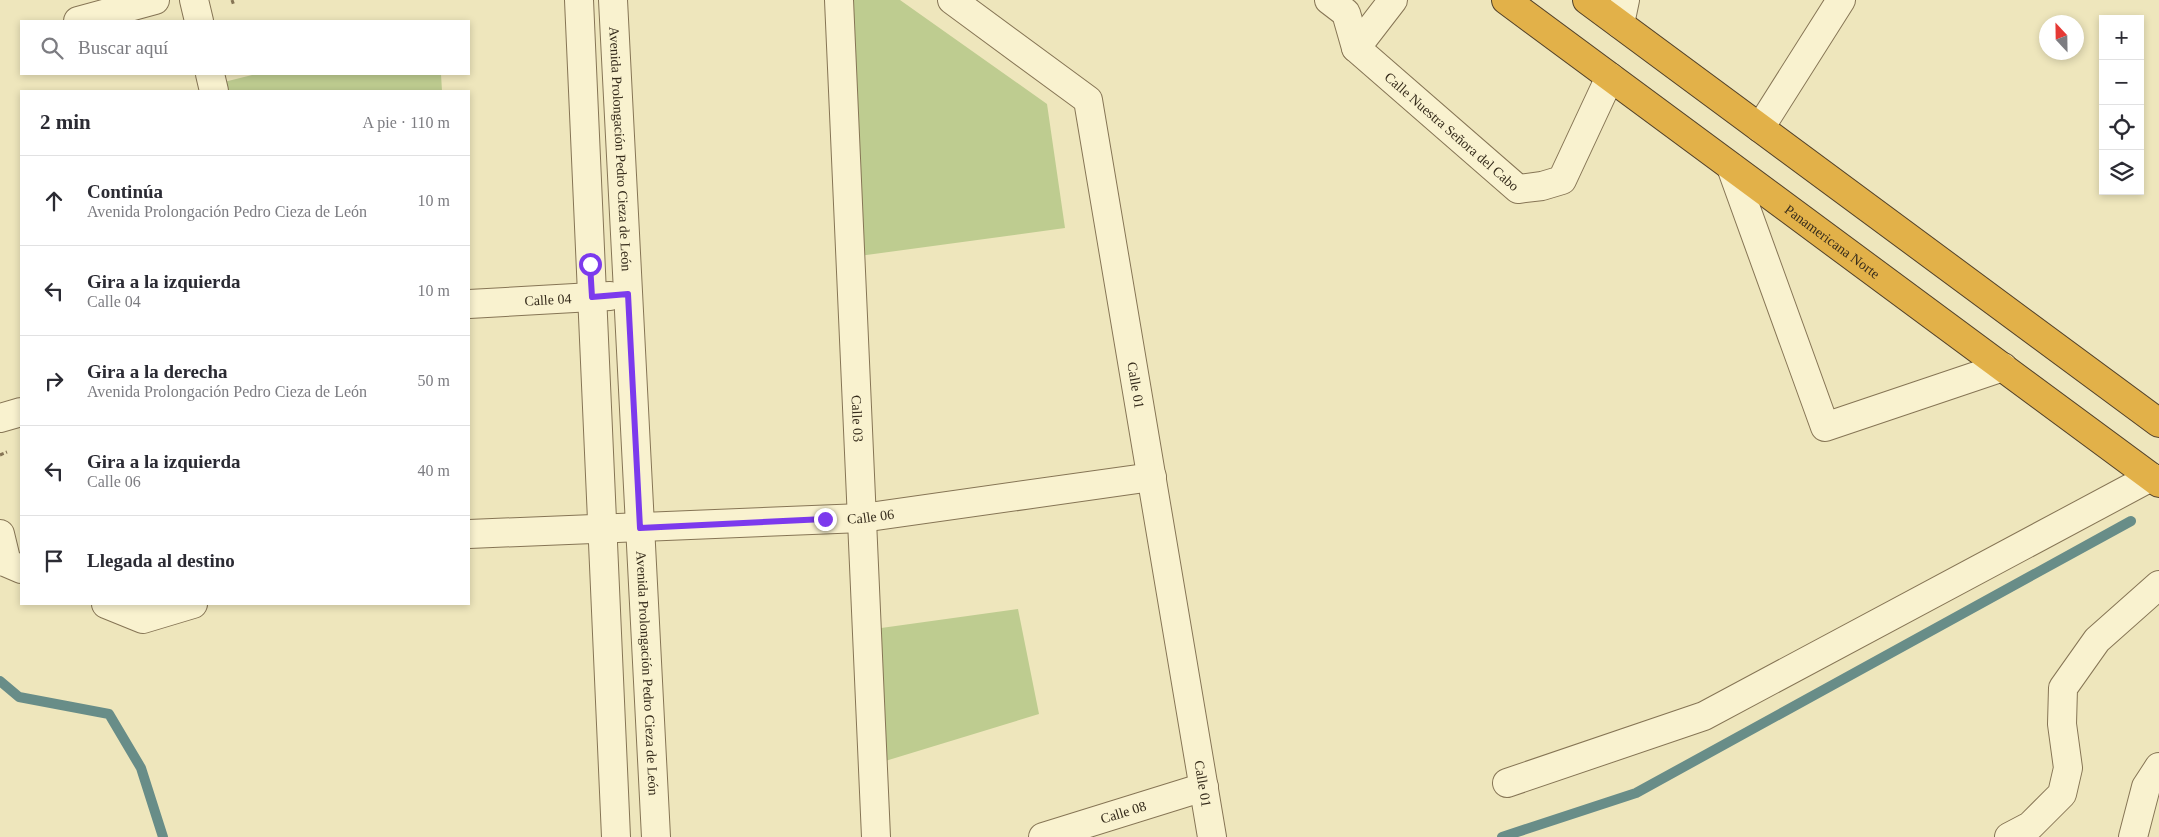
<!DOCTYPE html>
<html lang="es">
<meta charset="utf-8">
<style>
:root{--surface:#fff;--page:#f7f7f7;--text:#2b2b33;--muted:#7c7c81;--line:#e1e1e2}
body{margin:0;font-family:Georgia,serif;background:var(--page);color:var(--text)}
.controls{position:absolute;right:15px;top:15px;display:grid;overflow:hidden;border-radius:0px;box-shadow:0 2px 8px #0003}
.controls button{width:45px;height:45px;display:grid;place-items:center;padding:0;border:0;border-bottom:1px solid var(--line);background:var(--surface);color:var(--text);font:25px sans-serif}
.compass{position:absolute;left:2039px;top:15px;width:45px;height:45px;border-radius:50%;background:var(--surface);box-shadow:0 2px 8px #0003;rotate:338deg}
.stop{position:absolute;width:15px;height:15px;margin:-11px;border:4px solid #7c3aed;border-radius:50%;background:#fff}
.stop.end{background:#7c3aed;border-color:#fff;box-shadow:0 1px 5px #0008}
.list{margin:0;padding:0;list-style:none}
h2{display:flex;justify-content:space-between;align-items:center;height:65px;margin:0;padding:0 20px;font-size:21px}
h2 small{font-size:16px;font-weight:400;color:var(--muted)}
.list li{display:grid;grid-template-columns:32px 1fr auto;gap:15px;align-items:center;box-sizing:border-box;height:90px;padding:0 20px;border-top:1px solid var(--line)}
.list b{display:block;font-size:19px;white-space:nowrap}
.list p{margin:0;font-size:16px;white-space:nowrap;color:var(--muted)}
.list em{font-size:16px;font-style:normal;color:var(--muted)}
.icon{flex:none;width:28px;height:28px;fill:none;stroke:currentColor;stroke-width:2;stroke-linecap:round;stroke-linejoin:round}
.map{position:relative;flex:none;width:2159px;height:837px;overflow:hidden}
.search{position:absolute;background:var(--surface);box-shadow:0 2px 8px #0003;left:20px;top:20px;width:450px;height:55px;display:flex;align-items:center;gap:12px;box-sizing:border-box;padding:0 18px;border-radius:0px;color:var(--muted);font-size:19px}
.panel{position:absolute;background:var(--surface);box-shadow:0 2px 8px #0003;left:20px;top:90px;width:450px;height:515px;border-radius:0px}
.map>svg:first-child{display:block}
.green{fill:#becc90}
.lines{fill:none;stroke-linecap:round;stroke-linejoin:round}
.stream{stroke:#688d88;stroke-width:10}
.minor-casing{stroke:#867555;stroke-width:30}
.highway-casing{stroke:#53422a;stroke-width:30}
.path{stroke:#867555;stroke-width:3;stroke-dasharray:4 2.5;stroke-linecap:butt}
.minor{stroke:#f9f2cf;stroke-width:28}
.highway{stroke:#e2b149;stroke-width:28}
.route{stroke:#7c3aed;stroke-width:6}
.labels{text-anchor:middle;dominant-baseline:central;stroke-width:4;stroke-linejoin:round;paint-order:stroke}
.street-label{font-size:14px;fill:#352b1b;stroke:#f6efcc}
</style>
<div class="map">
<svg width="2159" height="837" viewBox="0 0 2159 837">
<rect width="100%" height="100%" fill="#eee6bc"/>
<path class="green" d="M849 0H900L1047 104 1065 228 859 256Z
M256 74H441L442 91H226L224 82Z
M1018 609 1039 714 882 762 874 629Z"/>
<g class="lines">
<path class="stream" d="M0 681 19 697 109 714 141 768 163 837
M1502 837 1636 793 2131 521"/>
<g class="minor-casing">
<g id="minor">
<path d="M194 0 199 21"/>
<path d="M579 0 616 837"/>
<path id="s1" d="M613 0 656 837"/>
<path id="s2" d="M839 0 876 837"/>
<path id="s3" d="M952 0 1088 100 1212 837"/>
<path id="s4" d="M1329 0 1346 13 1356 48 1518 189 1542 186 1562 180 1610 77"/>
<path d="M78 21 155 0"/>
<path d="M1620 24 1625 0"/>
<path d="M1356 48 1393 0"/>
<path d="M210 74 214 91"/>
<path d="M1760 128 1841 0"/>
<path d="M1731 167 1825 427 2003 367"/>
<path id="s5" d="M469 304 610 296"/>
<path d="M0 418 21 412"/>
<path d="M0 534 7 563 21 569"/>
<path id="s6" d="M469 534 862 518 1152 477"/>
<path d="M106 604 143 619 193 604"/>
<path d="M1507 783 1704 716 2151 477"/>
<path id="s7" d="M1043 837 1204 787"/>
<path d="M2009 837 2030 826 2062 794 2068 768 2062 724 2063 688 2097 640 2159 585"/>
<path d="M2133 837 2146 787 2159 767"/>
</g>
</g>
<g class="highway-casing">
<g id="highway">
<path id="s8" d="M1506 0 2159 483"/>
<path d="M1587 0 2159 423"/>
</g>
</g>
<path class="path" d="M232 0 234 6
M0 455 7 452"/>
<use href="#minor" class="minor"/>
<use href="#highway" class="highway"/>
</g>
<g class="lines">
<path class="route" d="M590 264 592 297 628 294 640 528 825 519"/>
</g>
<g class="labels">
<g class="street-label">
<text stroke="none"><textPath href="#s4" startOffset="185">Calle Nuestra Señora del Cabo</textPath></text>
<text stroke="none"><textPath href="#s1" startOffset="149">Avenida Prolongación Pedro Cieza de León</textPath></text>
<text stroke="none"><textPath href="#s8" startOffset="406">Panamericana Norte</textPath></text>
<text stroke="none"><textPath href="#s5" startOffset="79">Calle 04</textPath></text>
<text stroke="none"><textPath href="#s3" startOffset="458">Calle 01</textPath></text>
<text stroke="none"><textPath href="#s2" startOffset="419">Calle 03</textPath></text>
<text stroke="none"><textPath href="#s6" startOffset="402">Calle 06</textPath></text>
<text stroke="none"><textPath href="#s1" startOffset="674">Avenida Prolongación Pedro Cieza de León</textPath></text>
<text stroke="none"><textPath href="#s3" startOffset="862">Calle 01</textPath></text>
<text stroke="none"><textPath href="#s7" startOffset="84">Calle 08</textPath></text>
</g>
</g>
</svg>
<div class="controls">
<button>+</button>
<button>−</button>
<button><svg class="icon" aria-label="locate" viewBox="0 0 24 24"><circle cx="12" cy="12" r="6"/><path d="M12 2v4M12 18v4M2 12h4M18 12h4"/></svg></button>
<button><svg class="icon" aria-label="layers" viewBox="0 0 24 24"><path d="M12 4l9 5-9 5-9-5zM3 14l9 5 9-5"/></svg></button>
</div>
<svg class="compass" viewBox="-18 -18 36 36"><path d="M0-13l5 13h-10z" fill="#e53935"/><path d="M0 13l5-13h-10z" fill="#7c7c81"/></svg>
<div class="stop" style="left:590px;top:264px"></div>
<div class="stop end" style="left:825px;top:519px"></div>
<div class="search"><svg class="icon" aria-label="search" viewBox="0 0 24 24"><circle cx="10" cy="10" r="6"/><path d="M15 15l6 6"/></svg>Buscar aquí</div>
<section class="panel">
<h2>2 min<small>A pie · 110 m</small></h2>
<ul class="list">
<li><svg class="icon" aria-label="ahead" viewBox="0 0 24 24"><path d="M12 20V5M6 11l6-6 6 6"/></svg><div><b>Continúa</b><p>Avenida Prolongación Pedro Cieza de León</p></div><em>10 m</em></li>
<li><svg class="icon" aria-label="left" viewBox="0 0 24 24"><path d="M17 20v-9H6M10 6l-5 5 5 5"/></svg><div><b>Gira a la izquierda</b><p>Calle 04</p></div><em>10 m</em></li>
<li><svg class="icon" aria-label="right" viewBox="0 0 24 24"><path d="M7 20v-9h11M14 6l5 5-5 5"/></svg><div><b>Gira a la derecha</b><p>Avenida Prolongación Pedro Cieza de León</p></div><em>50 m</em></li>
<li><svg class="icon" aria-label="left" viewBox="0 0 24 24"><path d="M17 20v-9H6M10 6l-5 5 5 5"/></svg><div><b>Gira a la izquierda</b><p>Calle 06</p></div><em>40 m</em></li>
<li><svg class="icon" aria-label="arrive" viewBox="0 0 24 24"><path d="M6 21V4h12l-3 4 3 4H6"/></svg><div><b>Llegada al destino</b></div></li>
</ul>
</section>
</div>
